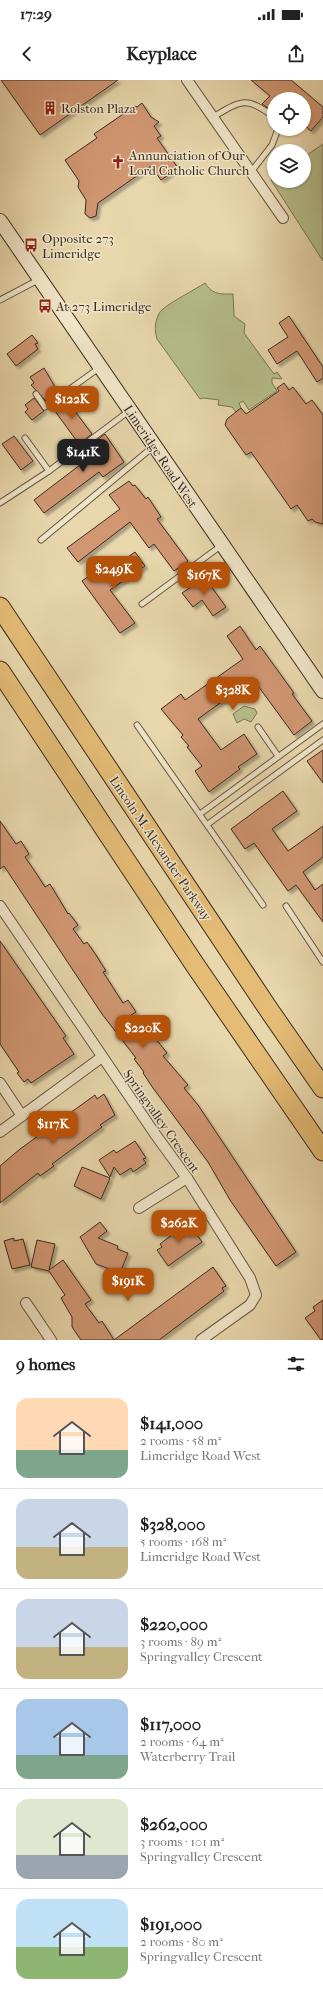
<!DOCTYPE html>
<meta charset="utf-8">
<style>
:root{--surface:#fff;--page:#f2f2f2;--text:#222;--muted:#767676;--line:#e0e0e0;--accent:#b45309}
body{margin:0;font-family:"IM FELL French Canon",serif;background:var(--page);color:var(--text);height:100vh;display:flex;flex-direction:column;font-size:15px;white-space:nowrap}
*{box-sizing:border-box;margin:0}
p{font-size:13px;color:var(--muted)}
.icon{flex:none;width:22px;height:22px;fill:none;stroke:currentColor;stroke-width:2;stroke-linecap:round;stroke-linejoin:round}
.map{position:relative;height:1260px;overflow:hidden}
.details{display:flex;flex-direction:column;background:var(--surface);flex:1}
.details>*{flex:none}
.controls{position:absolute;left:267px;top:12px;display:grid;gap:8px}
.controls a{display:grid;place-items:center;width:44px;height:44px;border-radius:50%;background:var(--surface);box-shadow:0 1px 3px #0004;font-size:20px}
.price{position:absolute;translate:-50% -34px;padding:0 9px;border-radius:8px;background:var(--accent);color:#fff;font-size:13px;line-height:26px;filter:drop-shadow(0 1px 2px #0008)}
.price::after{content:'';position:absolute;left:50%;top:24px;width:12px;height:9px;margin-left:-6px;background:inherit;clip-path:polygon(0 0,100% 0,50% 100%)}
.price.active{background:#222;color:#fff}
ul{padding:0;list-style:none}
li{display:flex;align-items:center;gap:12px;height:100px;padding:0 16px}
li+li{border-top:1px solid var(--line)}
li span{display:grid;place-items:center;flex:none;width:112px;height:80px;border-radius:12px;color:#555}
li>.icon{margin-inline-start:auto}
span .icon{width:48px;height:48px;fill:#fffc;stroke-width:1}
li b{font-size:17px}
h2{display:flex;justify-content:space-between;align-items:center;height:48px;padding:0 16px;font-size:17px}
.status{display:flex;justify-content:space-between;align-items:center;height:28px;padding:0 20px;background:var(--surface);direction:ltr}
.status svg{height:11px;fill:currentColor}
header{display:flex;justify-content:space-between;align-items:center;height:52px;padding:0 16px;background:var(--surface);font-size:18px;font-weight:700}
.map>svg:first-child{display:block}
.green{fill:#b5be8a;stroke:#787556}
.building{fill:#d19773;stroke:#3b2c21;filter:url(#shadow)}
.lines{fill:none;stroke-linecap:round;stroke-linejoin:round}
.lane-casing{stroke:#665744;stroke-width:7}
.street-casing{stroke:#665744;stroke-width:12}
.secondary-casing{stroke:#3b2c21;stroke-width:16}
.highway-casing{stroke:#3b2c21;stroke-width:21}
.lane{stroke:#f0e5c9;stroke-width:5}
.street{stroke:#f0e5c9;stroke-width:10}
.secondary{stroke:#f0e5c9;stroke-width:14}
.highway{stroke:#e4bc76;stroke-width:19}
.labels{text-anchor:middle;stroke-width:3;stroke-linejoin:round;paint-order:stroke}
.poi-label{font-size:13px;fill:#3b2c21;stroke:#f0e5c9;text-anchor:start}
.street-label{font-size:13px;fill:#3b2c21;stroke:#f0e5c9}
</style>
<div class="status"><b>17:29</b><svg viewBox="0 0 49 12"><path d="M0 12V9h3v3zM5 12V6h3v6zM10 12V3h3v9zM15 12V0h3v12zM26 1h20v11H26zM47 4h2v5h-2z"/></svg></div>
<header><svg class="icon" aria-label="back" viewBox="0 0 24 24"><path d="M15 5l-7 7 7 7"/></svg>Keyplace<svg class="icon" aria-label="share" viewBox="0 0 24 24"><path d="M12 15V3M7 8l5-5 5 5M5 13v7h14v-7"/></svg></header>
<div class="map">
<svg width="323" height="1260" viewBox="0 0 323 1260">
<defs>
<filter id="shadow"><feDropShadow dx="3" dy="3" stdDeviation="1" flood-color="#0004"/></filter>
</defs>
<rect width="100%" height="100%" fill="#e8d7ac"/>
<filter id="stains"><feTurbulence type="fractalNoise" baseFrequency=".005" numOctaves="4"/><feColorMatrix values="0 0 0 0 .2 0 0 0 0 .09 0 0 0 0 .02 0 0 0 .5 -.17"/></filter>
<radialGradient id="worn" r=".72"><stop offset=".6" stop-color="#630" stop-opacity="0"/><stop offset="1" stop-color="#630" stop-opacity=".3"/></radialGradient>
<g class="green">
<path d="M323,64V181L271,100L274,97V101H304V77Z"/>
<path d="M205,203C213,215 220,214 233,214L234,236L245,244L244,253L274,294L277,292L282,299L272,298V303L277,311L249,330L243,321L239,323L241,328L236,332L232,327L218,325L219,320L203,318L200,319L157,259C154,250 155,240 160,232C165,225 196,209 205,203Z"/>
<path d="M244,626L255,629L257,633L251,642L244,639L237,643L233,634Z"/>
</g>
<g class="building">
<path d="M1,0H118L40,55Z"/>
<path d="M251,0H291L323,27V37L311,51L304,45V19H274V32L262,24L270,16Z"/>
<path d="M142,23L151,37L159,42L154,46L161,56L157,58L178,88L161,100L151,86L98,123L96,136L90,138L85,134L86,120L78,107L79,101L65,80L97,58L94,54L135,26L137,27Z"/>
<path d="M289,236L323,287V298L317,302L297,271L277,284L268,270L288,257L279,243Z"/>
<path d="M32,255L38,263L35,264L38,269L16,286L7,274Z"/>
<path d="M44,288L58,312L46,321L31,305L34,303L30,297Z"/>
<path d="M284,303L289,310L293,307L306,324L312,320L323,335V444L315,442L312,439L308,441L297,425L291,429L251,372L246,375L225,345L227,339L241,328L246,334L279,311L277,308Z"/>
<path d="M68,317L77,328L74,330L92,354L79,364L52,327Z"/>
<path d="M34,318L44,331L32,340L25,332L28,329L25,325Z"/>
<path d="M105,354L124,382L103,397L99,392L44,433L34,420L89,378L83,370Z"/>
<path d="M14,356L33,381L21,390L2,364Z"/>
<path d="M129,401L133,406L135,405L146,419L148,417L161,437L157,439L188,481L174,491L154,464L149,468L130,442L78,482L67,468L120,429L109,415Z"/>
<path d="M135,472L145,486L110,510L135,543L120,553L82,501L96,491L100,497Z"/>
<path d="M203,495L226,527L213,536L202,520L193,527L182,513L194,505L192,502Z"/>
<path d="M240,546L256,570L260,566L294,613L292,614L312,641L294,655L253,599L198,639L221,670L244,654L257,674L238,687L240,689L209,712L195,691L202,686L187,667L189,666L181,657L183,655L161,629L181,614L185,620L243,579L227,556Z"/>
<path d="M323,670V703L307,681Z"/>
<path d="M283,711L297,731L272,749L288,771L323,746V777L303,792L315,810L323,804V842L296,805L288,811L254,763L245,769L231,749Z"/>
<path d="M0,741L16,764L21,761L29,774L25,777L36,793L45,807L50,804L68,834L69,833L78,845L73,849L84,864L87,862L96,875L106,891L103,892L123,923L128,920L136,932L131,935L144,952L148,949L167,973L163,976L188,1005L184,1008L198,1025L296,1172L276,1186L230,1120L208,1082L153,1008L143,993L144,992L134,979L136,978L102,934L4,786L0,789Z"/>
<path d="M0,861L66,956L63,958L74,974L31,1003L28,999L24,1002L17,993L19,992L0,964Z"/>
<path d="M104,1014L115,1035L100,1045L102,1047L52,1084L54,1086L40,1096L38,1093L0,1123V1086L20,1069L95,1015L97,1019Z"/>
<path d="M135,1061L146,1078L143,1079L146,1083L133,1092L131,1088L120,1095L114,1087L110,1097L99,1080L114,1070L116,1073Z"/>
<path d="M82,1087L110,1098L101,1119L74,1106Z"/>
<path d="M100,1142L107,1151L98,1158L118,1166L117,1169L128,1173L120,1193L96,1184L80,1157Z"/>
<path d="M186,1144L187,1147L190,1145L202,1162L168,1186L157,1170L162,1167L160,1164Z"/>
<path d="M14,1158V1161L23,1159L30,1185L12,1189L4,1161Z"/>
<path d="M37,1160L55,1164L49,1190L63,1180L91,1220L85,1224L99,1243L102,1241L114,1260L213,1187L226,1206L222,1208L224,1211L159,1260H81L72,1247V1237L61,1218L65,1215L49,1191L31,1187Z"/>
<path d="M323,1220V1260H321L305,1238L315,1231L313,1227Z"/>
</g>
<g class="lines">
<g class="lane-casing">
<g id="lane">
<path d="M213,37C242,20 246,16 274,37"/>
<path d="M251,92L272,65L278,49"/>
<path d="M0,220L40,199"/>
<path d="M36,314L45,327L99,288"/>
<path d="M25,358L49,391"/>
<path d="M0,423L49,391L129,331"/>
<path d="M41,460L154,366"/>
<path d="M142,524L222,465"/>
<path d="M137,645L263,825"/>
<path d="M258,647L278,676"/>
<path d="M200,734L323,644"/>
<path d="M208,744L323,660"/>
<path d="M286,826L323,882"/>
</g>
</g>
<g class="street-casing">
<g id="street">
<path d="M187,0L283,138"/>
<path d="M0,826L155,1054L187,1098L250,1198L256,1215L250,1225L201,1260"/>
<path d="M0,1003L22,1036"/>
<path d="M0,1052L102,977"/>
<path d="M139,1128L187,1098"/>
<path d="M26,1223L51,1260"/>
</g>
</g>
<g class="secondary-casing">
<path id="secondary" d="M0,141L323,611"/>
</g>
<g class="highway-casing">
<g id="highway">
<path d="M0,527L269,930L323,1008"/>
<path d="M0,591L195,885L323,1071"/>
</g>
</g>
<use href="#lane" class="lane"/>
<use href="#street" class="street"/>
<use href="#secondary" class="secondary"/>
<use href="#highway" class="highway"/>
</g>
<defs>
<g id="building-bare" transform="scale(1.08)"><path d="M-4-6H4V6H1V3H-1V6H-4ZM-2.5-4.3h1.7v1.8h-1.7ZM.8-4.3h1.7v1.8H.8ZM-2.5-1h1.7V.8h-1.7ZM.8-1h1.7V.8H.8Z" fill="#8f2418" stroke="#f0e5c9" stroke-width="2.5" paint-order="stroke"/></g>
<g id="church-bare" transform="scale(1.08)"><path d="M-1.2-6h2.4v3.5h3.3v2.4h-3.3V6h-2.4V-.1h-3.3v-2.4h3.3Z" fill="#8f2418" stroke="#f0e5c9" stroke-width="2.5" paint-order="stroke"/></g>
<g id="bus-bare" transform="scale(1.08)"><path d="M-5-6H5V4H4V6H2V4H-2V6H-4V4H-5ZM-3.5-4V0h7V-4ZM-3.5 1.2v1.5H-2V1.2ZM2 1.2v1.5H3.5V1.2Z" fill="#8f2418" stroke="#f0e5c9" stroke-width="2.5" paint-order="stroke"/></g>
</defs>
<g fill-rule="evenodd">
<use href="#building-bare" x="50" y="28"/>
<use href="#church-bare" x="118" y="82"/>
<use href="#bus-bare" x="31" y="165"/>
<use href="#bus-bare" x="45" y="226"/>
</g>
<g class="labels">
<g class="poi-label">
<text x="61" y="33">Rolston Plaza</text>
<text x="129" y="80">Annunciation of Our<tspan x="129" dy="15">Lord Catholic Church</tspan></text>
<text x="42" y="163">Opposite 273<tspan x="42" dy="15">Limeridge</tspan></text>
<text x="56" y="231">At 273 Limeridge</text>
</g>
<g class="street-label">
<text transform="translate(161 376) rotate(56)" y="5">Limeridge Road West</text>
<text transform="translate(161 768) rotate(56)" y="5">Lincoln M. Alexander Parkway</text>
<text transform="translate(162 1041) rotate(55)" y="5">Springvalley Crescent</text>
</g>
</g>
<rect width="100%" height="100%" filter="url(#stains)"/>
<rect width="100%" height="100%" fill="url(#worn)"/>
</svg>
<div class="controls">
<a><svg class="icon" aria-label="locate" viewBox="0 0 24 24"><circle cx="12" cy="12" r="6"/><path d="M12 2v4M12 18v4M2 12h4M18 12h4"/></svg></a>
<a><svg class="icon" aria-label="layers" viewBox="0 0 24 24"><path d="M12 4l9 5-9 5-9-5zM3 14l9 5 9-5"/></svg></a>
</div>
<b class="price" style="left:72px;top:340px">$122K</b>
<b class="price active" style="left:83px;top:393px">$141K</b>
<b class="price" style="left:114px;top:510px">$249K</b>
<b class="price" style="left:204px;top:516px">$167K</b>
<b class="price" style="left:233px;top:631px">$328K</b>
<b class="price" style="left:143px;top:969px">$220K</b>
<b class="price" style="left:53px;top:1065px">$117K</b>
<b class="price" style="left:179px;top:1164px">$262K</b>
<b class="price" style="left:128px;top:1222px">$191K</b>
</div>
<section class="details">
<h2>9 homes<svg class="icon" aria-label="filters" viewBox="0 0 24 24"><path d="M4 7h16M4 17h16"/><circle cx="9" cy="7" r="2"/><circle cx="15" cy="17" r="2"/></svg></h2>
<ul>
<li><span style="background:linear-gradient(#ffd9b3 65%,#7fa58c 0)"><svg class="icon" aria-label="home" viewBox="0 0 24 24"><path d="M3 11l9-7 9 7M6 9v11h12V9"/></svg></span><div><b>$141,000</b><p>2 rooms · 58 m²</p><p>Limeridge Road West</p></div></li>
<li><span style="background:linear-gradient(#c9d6e8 60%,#c2b280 0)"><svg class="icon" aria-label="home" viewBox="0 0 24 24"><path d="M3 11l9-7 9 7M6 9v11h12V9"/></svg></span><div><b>$328,000</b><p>5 rooms · 168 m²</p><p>Limeridge Road West</p></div></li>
<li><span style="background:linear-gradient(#c9d6e8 60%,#c2b280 0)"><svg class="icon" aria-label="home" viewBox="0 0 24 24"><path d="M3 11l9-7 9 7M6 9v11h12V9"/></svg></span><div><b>$220,000</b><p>3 rooms · 89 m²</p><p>Springvalley Crescent</p></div></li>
<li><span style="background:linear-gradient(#a9c7e8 70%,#7fa58c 0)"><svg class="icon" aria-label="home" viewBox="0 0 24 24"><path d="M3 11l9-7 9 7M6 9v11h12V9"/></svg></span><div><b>$117,000</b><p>2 rooms · 64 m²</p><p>Waterberry Trail</p></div></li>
<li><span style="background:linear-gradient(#dfe7d0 70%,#9aa5b1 0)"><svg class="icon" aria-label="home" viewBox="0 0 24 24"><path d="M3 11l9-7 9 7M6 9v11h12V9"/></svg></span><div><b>$262,000</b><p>3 rooms · 101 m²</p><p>Springvalley Crescent</p></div></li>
<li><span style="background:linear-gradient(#bfe0f5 60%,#8fb573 0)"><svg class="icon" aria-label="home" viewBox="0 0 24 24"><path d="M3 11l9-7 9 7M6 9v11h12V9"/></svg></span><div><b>$191,000</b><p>2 rooms · 80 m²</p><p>Springvalley Crescent</p></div></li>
</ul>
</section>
